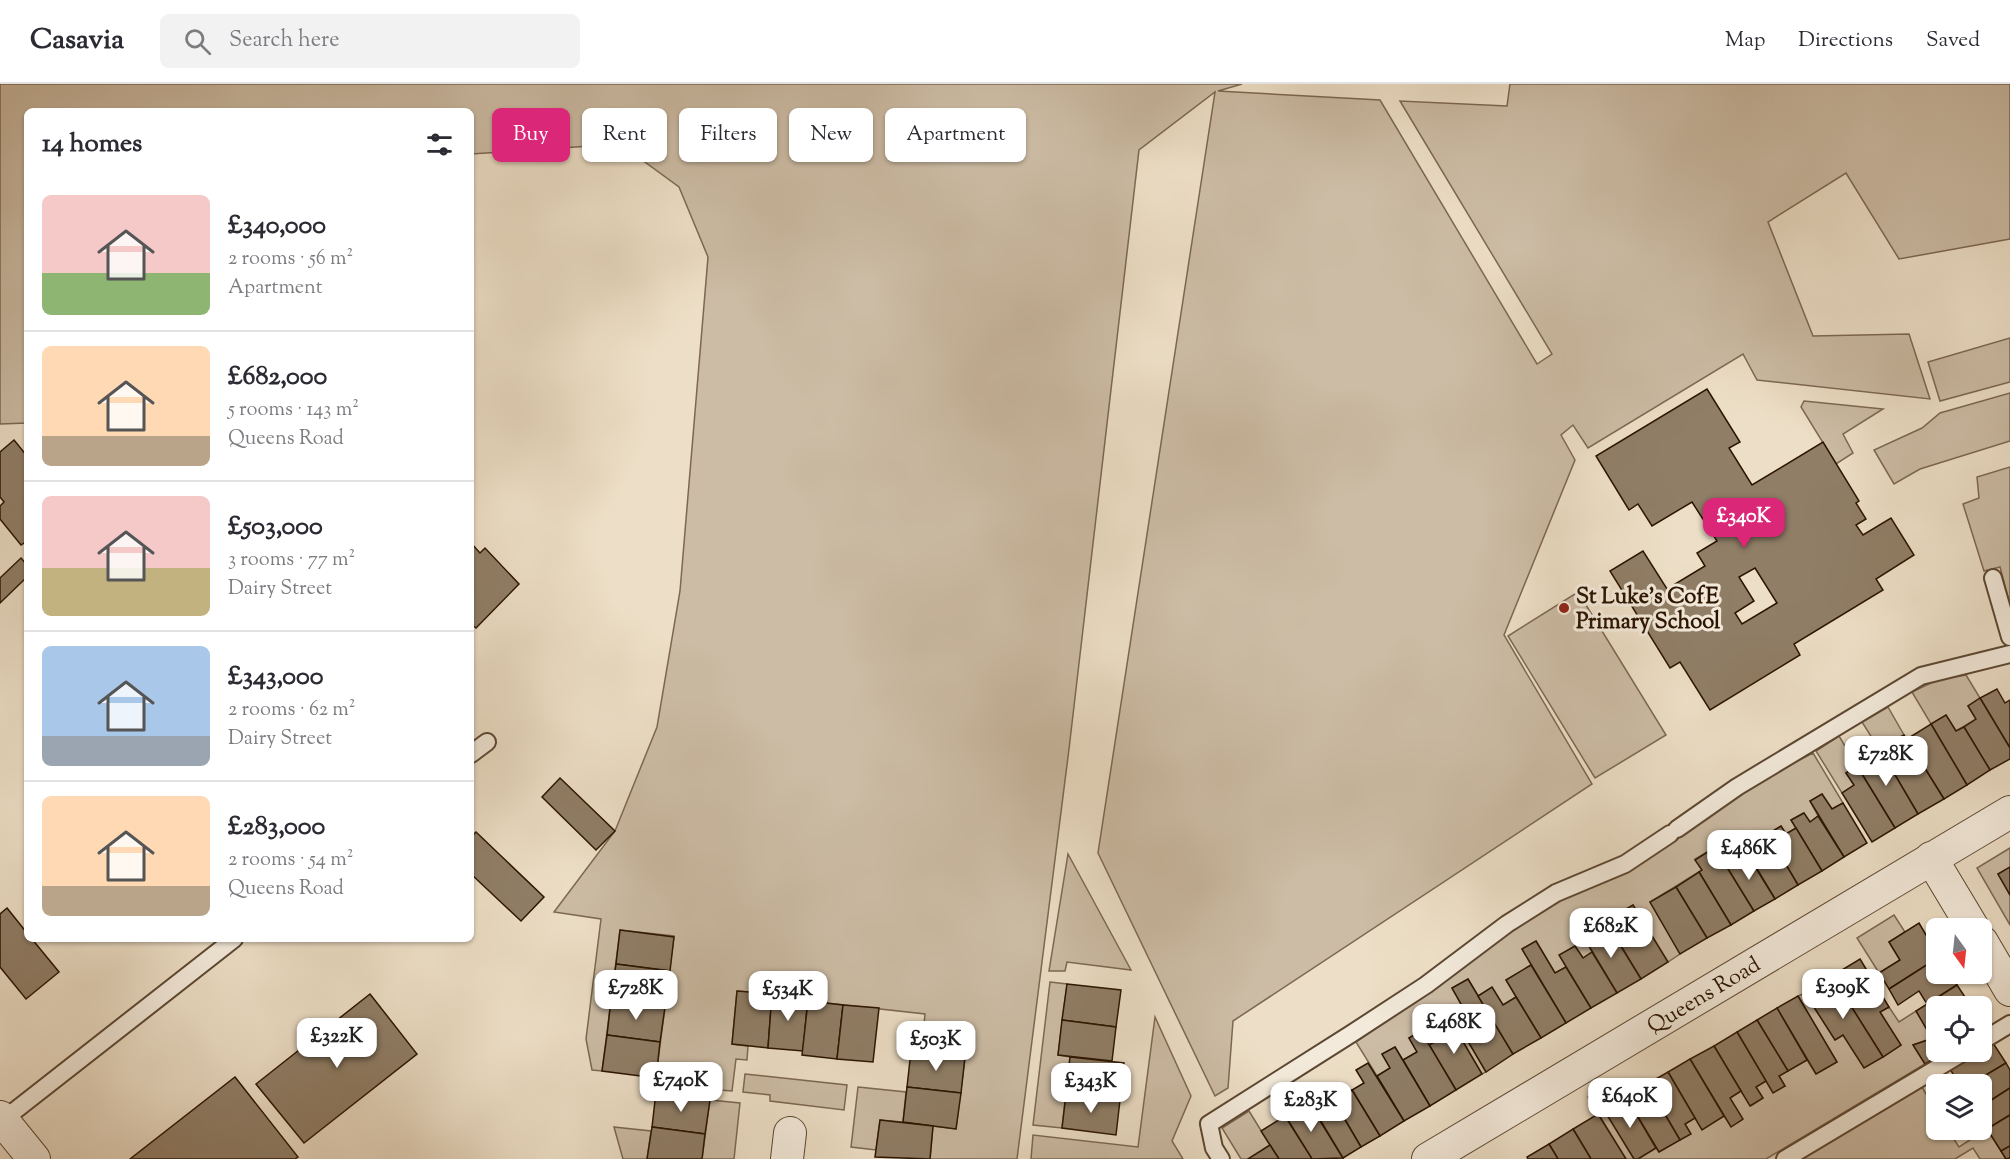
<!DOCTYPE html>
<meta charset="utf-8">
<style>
:root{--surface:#fff;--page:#f2f2f3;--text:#2b2b33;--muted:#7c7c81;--line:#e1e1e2;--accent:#db2777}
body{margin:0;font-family:"Sorts Mill Goudy",serif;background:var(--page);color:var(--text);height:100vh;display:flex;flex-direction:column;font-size:22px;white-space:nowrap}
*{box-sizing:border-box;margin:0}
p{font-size:20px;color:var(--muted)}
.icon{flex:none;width:33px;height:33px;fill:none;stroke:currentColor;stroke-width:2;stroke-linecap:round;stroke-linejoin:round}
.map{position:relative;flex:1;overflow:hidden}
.panel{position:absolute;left:24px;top:24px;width:450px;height:834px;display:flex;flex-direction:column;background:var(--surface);border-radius:9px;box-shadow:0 2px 4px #0004}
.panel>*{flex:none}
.banner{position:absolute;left:492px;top:24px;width:570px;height:54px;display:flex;gap:12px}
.needle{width:39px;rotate:165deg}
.fabs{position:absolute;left:1926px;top:834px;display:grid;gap:12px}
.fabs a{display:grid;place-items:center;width:66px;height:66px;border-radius:9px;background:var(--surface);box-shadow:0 2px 4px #0004;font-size:30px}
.price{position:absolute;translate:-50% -51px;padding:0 14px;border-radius:12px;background:#fff;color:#222;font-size:20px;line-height:39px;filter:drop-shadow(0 2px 3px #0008)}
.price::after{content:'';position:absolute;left:50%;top:36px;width:18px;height:14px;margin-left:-9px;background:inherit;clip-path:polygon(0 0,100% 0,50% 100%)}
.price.current{background:var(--accent);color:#fff}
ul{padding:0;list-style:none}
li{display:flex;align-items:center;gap:18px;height:150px;padding:0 18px}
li+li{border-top:2px solid var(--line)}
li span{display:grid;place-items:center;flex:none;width:168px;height:120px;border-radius:9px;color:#555}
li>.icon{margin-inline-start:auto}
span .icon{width:72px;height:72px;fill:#fffc;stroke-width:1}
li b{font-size:26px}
h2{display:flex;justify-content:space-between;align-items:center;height:72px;padding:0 18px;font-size:26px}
.pill{padding:0 21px;border-radius:9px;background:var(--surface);box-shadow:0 2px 4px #0004;font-size:21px;line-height:54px}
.pill.current{background:var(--accent);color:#fff}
header{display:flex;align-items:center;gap:36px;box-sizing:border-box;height:84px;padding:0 30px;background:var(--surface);border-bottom:2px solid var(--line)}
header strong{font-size:28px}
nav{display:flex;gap:33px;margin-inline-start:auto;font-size:21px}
.search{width:420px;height:54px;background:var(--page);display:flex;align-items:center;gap:15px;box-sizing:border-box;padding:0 21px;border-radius:9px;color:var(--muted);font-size:22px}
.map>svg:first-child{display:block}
.green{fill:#ccbca5;stroke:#7c6852;stroke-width:1.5}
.building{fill:#907e67;stroke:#2b1400;stroke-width:1.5;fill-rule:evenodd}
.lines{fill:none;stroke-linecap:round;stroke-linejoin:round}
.service-casing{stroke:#5c4732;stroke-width:20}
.minor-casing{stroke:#5c4732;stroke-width:34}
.service{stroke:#f3eadb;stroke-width:16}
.minor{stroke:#f3eadb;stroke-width:32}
.poi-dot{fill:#8f2418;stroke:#f3eadb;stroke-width:2}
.labels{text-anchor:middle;stroke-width:6;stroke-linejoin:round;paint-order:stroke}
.poi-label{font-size:22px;font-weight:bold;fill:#2b1400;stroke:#f3eadb;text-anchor:start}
.street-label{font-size:22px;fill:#2b1400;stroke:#f3eadb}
</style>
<header>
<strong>Casavia</strong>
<div class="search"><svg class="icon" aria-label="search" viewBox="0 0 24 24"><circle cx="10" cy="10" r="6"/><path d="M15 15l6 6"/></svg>Search here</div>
<nav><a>Map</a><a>Directions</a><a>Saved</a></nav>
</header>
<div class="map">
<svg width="2010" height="1075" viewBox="0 0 2010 1075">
<rect width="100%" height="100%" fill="#eddfc7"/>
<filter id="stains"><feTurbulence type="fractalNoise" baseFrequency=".00333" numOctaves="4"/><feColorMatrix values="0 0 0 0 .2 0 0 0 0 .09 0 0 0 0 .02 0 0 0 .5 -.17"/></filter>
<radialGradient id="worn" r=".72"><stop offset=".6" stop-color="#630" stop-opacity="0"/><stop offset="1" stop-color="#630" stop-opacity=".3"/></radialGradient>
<g class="green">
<path d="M0,0H1242L1218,7L1380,16L1537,280L1552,270L1400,17L1507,22L1510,0H2010V155L1899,175L1846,89L1768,138L1813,252L1909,250L1930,315L1757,296L1743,270L1588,364L1573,341L1561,351L1575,376L1504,551L1592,700L1233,937L1228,1004L1215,1012L1098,769L1215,8L1139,66L1069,665L1017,1075H930L933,1042L956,1045L966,966L922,961L925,930L808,917V913L737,907L732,960L748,962L747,976L736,975L732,1007L655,1001L674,852L620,846L602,987L592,986L586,955L601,835L554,828L615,747L657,643L680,507L708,173L679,103L642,76L606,61L471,70V27H27V339L0,340Z"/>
<path d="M2010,254V298L1940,317L1928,278Z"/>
<path d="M2010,309V357L1920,385L1894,400L1874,366L1922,344L1940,329Z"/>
<path d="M1804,317L1883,325L1843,350L1853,369L1836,380L1801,323Z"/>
<path d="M2010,383V521L2000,483L1984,487L1963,420L1979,414L1977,393Z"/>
<path d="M1578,508L1666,651L1595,694L1508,552Z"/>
<path d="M1966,591L1980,614L1968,622L1976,635L1956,647L1946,631L1931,640L1912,608L1937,596Z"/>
<path d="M1888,623L1904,651L1891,658L1901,673L1889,681L1862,638Z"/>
<path d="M1839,652L1857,682L1846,689L1854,701L1842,709L1816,667Z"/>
<path d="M1813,669L1843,719L1832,725L1822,710L1810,717L1818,732L1810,738L1803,729L1791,736L1796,744L1786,750L1781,742L1768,750L1773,759L1762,766L1756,756L1744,763L1749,773L1740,779L1733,768L1716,778L1709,767L1695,775L1702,786L1650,818L1680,870L1668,878L1633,821L1606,836L1617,856L1608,862L1594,839L1580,847L1592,868L1583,874L1575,862L1560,871L1566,883L1555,889L1536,857L1522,865L1531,881L1506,896L1516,913L1503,921L1492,904L1478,912L1468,895L1452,904L1470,936L1459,942L1486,988L1482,990L1448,932L1434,941L1442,954L1429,961L1421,947L1409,954L1417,968L1403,976L1395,963L1382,970L1390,984L1377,992L1356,958L1432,906L1510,846L1560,815L1655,768L1765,694Z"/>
<path d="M2010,764V783L1998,790L2010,811V841L1977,784Z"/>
<path d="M1068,770L1131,886L1067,878L1065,887H1049Z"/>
<path d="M1894,831L1905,848L1889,858L1900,876L1879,889L1857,854Z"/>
<path d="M1050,898L1067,900L1058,971L1070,973L1062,1044L1033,1041Z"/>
<path d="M1805,909L1835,956L1843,951L1883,973L1901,961L1880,928L1889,923L1899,938L1916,927L1927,945L1936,940V953L1913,961L1925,980L1766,1075H1638L1656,1064L1659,1068L1690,1050L1685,1040L1695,1034L1702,1045L1724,1032L1731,1042L1742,1036L1730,1014L1741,1007L1751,1022L1763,1014L1756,1003L1766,997L1785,1002L1779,992L1807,976L1816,990L1837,978L1798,912Z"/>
<path d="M1155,933L1191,1012L1172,1057L1183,1075H1031L1033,1051L1138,1063Z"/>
<path d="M745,990L847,1001L844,1026L770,1017V1011L743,1008Z"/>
<path d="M858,1003L906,1008L903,1038L880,1036L876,1066L851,1063Z"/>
<path d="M1922,1003L1936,1027V1046H1948L1959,1063L1987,1045L2006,1075H1980L1973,1064L1955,1075H1802Z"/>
<path d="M1594,1009L1634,1075H1626L1588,1013Z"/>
<path d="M710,1016L740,1019L734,1075H702Z"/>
<path d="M1249,1027L1270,1061L1248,1075H1241L1222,1044Z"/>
<path d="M614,1043L651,1047L647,1075H623Z"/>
</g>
<g class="building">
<path d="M1707,305L1740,358L1729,364L1752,401L1823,358L1859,417L1856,419L1866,435L1856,441L1863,451L1891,434L1914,471L1876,495L1883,506L1794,560L1800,571L1710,626L1680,578L1670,584L1610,487L1643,467L1667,505L1705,482L1697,469L1717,457L1692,418L1652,442L1638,420L1629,426L1596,372ZM1755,484L1777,519L1742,540L1735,529L1754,517L1739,493Z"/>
<path d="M14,356L27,372V457L21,461L0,435V422L4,418L0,413V368Z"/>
<path d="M471,459L480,469L485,464L519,500L476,544L471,540Z"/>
<path d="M21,474L27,481V493L0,519V494Z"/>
<path d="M1997,605L2005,619L2010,616V664L1980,614Z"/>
<path d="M1980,614L2010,664V675L1990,686L1964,643L1976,635L1968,622Z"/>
<path d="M1946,631L1956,647L1964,643L1990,686L1967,701L1931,640Z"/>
<path d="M1931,640L1967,701L1944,715L1907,655Z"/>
<path d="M1904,651L1944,715L1918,730L1889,681L1901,673L1891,658Z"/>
<path d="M1878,662L1918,730L1895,744L1857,682L1860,680L1858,675Z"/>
<path d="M1857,682L1895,744L1872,758L1842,709L1854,701L1846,689Z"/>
<path d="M560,694L615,747L596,766L542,713Z"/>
<path d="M1822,710L1832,725L1843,719L1867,759L1844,773L1810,717Z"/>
<path d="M1804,729L1810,738L1818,732L1844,773L1822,787L1791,736Z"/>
<path d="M1781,742L1786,750L1796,744L1822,787L1798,801L1768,750Z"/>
<path d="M476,748L544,813L521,837L471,790V753Z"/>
<path d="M1756,756L1762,766L1773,759L1798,801L1775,815L1744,763Z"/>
<path d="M1709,767L1716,778L1722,775L1754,827L1731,841L1699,788L1702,786L1695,776Z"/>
<path d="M1733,768L1740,779L1749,773L1775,815L1754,827L1722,775Z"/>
<path d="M2010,783V811L1998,790Z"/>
<path d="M1699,788L1731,841L1707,854L1676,803Z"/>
<path d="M1676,803L1707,854L1680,870L1650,818Z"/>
<path d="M1633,821L1668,878L1641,895L1606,837Z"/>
<path d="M7,824L27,849V855H32L59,888L26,915L0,883V830Z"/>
<path d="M1594,839L1608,862L1617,856L1641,895L1617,909L1580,847Z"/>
<path d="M1919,839L1936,868V875L1889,905L1879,889L1900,876L1889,858Z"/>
<path d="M620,846L674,853L670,887L616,880Z"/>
<path d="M1536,857L1555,889L1566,883L1591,924L1566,939L1522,865Z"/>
<path d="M1575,862L1583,874L1592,868L1617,909L1591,924L1559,871Z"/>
<path d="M1860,875L1889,923L1880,928L1901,961L1883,973L1832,892Z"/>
<path d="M1936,875V890H1950L1957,901L1927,920L1919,907L1898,921L1889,905Z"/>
<path d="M616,880L670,887L665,923L611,916Z"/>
<path d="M1531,881L1566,939L1541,954L1506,896Z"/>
<path d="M1832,892L1883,973L1864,984L1843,951L1835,956L1805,909Z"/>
<path d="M1468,895L1513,970L1486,988L1459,942L1470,936L1452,904Z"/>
<path d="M1067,900L1121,906L1116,943L1062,936Z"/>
<path d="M1957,901L1971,922H1936V940L1927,946L1916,927Z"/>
<path d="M1492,903L1503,921L1516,913L1541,954L1513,970L1478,912Z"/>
<path d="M737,907L772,910L768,964L732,960Z"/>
<path d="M370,910L417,970L304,1059L256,1000Z"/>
<path d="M772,910L808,913L803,967L768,964Z"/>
<path d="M1798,912L1837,978L1816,990L1777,924Z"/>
<path d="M611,916L665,923L660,958L607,951Z"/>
<path d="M808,917L843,921L837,975L802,971Z"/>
<path d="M843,921L879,924L873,978L837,975Z"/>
<path d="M1777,924L1807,976L1788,987L1757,936Z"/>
<path d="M1448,932L1482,990L1456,1006L1429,961L1442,954L1434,941Z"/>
<path d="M1062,936L1116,943L1112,977L1058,971Z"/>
<path d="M1757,936L1788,987L1779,992L1785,1002L1773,1009L1737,948Z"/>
<path d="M1421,947L1456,1006L1430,1022L1403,976L1417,968L1409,954Z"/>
<path d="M1737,948L1766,997L1756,1003L1763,1014L1750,1022L1714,962Z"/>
<path d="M607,951L660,958L656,994L602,987Z"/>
<path d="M1936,953V968H1946L1925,980L1913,961Z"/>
<path d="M1993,959L2006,979L1971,1000H1959L1950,985Z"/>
<path d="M1714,962L1741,1007L1730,1014L1743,1035L1731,1043L1690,975Z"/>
<path d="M1395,963L1430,1022L1404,1037L1377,992L1390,984L1382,970Z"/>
<path d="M911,967L965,973L961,1009L907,1003Z"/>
<path d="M1070,973L1124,979L1120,1016L1066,1010Z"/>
<path d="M1690,975L1724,1032L1702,1046L1668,988Z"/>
<path d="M1368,979L1404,1037L1380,1052L1352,1006L1364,999L1356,986Z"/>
<path d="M2006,979L2010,986V1004L1982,1022V1000H1971Z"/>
<path d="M1668,988L1695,1034L1685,1040L1691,1050L1680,1056L1647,1000Z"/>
<path d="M235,993L298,1073L295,1075H130Z"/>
<path d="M1647,1000L1680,1056L1659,1068L1626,1013Z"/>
<path d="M907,1003L961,1009L956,1045L903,1038Z"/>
<path d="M2010,1004V1031L1987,1045L1982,1036V1022Z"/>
<path d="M1352,1006L1380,1052L1361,1063L1334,1017Z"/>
<path d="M656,1008L710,1016L705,1050L652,1043Z"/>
<path d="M1066,1010L1120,1016L1116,1051L1062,1044Z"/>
<path d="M1626,1013L1656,1064L1638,1075H1634L1604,1026Z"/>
<path d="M1296,1016L1306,1033L1314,1027L1343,1074L1312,1075L1281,1025Z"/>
<path d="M1334,1017L1361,1063L1343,1074L1316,1029Z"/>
<path d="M1598,1030L1626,1075H1591L1573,1045Z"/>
<path d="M2010,1031V1062L2001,1067L1987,1045Z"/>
<path d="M1285,1032L1312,1075H1279L1261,1047Z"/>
<path d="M880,1036L933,1042L930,1075L875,1073Z"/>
<path d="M652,1043L705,1050L702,1075H647Z"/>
<path d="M1573,1045L1591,1075H1558L1549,1060Z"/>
<path d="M1549,1060L1558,1075H1528L1527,1073Z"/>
<path d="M1270,1061L1279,1075H1248Z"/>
<path d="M2010,1062V1074L2006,1075L2001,1067Z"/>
</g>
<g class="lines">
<g class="service-casing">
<g id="service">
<path d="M1993,494L2010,553"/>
<path d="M471,670L487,658"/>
<path d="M1677,745L1737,703L1921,592L2010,570"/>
<path d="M1982,957L2010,940"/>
<path d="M3,1036L234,855"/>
<path d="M1221,1075L1214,1064L1209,1040L1351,950L1426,901L1507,840L1556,809L1625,780L1670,750"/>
<path d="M1785,1075L1964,968"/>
</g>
</g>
<g class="minor-casing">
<g id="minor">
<path d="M1931,774L1973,844"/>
<path d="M1982,858L2010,906"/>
<path d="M0,1033L34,1075"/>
<path d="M787,1075L790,1049"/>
<path d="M1428,1075L2010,728"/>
</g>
</g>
<use href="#service" class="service"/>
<use href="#minor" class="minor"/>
</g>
<circle class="poi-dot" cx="1564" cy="524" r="6"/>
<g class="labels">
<g class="poi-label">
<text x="1576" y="519">St Luke's CofE<tspan x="1576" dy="25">Primary School</tspan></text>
</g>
<g class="street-label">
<text transform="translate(1703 910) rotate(-31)" y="8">Queens Road</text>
</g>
</g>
<rect width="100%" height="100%" filter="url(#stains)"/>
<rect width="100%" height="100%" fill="url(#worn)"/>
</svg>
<div class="fabs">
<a><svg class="needle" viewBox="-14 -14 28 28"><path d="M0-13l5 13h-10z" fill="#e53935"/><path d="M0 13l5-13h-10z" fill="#7c7c81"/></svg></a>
<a><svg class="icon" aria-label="locate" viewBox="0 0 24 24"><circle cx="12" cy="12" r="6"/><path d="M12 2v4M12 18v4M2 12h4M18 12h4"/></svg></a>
<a><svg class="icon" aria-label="layers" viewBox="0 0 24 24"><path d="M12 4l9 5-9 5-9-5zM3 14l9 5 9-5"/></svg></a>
</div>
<b class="price current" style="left:1744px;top:465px">£340K</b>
<b class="price" style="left:1886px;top:703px">£728K</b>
<b class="price" style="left:1749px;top:797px">£486K</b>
<b class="price" style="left:1611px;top:875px">£682K</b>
<b class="price" style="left:1843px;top:936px">£309K</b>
<b class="price" style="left:636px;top:937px">£728K</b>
<b class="price" style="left:788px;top:938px">£534K</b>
<b class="price" style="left:1454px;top:971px">£468K</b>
<b class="price" style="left:337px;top:985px">£322K</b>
<b class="price" style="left:936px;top:988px">£503K</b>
<b class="price" style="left:681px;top:1029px">£740K</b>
<b class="price" style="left:1091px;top:1030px">£343K</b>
<b class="price" style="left:1630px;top:1045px">£640K</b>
<b class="price" style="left:1311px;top:1049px">£283K</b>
<div class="banner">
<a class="pill current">Buy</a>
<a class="pill">Rent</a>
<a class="pill">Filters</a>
<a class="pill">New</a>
<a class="pill">Apartment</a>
</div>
<section class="panel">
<h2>14 homes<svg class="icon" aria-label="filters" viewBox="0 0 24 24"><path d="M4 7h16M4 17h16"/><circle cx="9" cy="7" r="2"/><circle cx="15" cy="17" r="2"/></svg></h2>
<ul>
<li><span style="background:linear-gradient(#f6c9c9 65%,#8fb573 0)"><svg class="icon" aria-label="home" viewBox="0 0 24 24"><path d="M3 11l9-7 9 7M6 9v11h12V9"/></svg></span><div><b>£340,000</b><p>2 rooms · 56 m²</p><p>Apartment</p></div></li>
<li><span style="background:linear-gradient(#ffd9b3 75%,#b9a48a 0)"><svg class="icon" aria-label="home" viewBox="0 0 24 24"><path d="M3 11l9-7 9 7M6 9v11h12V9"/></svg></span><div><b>£682,000</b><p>5 rooms · 143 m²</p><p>Queens Road</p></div></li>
<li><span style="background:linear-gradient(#f6c9c9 60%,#c2b280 0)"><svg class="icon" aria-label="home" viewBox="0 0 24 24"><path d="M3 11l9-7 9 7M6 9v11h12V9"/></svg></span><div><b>£503,000</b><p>3 rooms · 77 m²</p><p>Dairy Street</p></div></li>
<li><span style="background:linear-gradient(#a9c7e8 75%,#9aa5b1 0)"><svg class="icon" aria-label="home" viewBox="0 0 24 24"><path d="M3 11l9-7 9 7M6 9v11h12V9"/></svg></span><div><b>£343,000</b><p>2 rooms · 62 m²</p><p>Dairy Street</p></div></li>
<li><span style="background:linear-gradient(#ffd9b3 75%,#b9a48a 0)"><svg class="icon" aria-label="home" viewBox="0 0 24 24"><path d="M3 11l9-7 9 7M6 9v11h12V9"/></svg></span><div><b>£283,000</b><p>2 rooms · 54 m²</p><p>Queens Road</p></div></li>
</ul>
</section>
</div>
